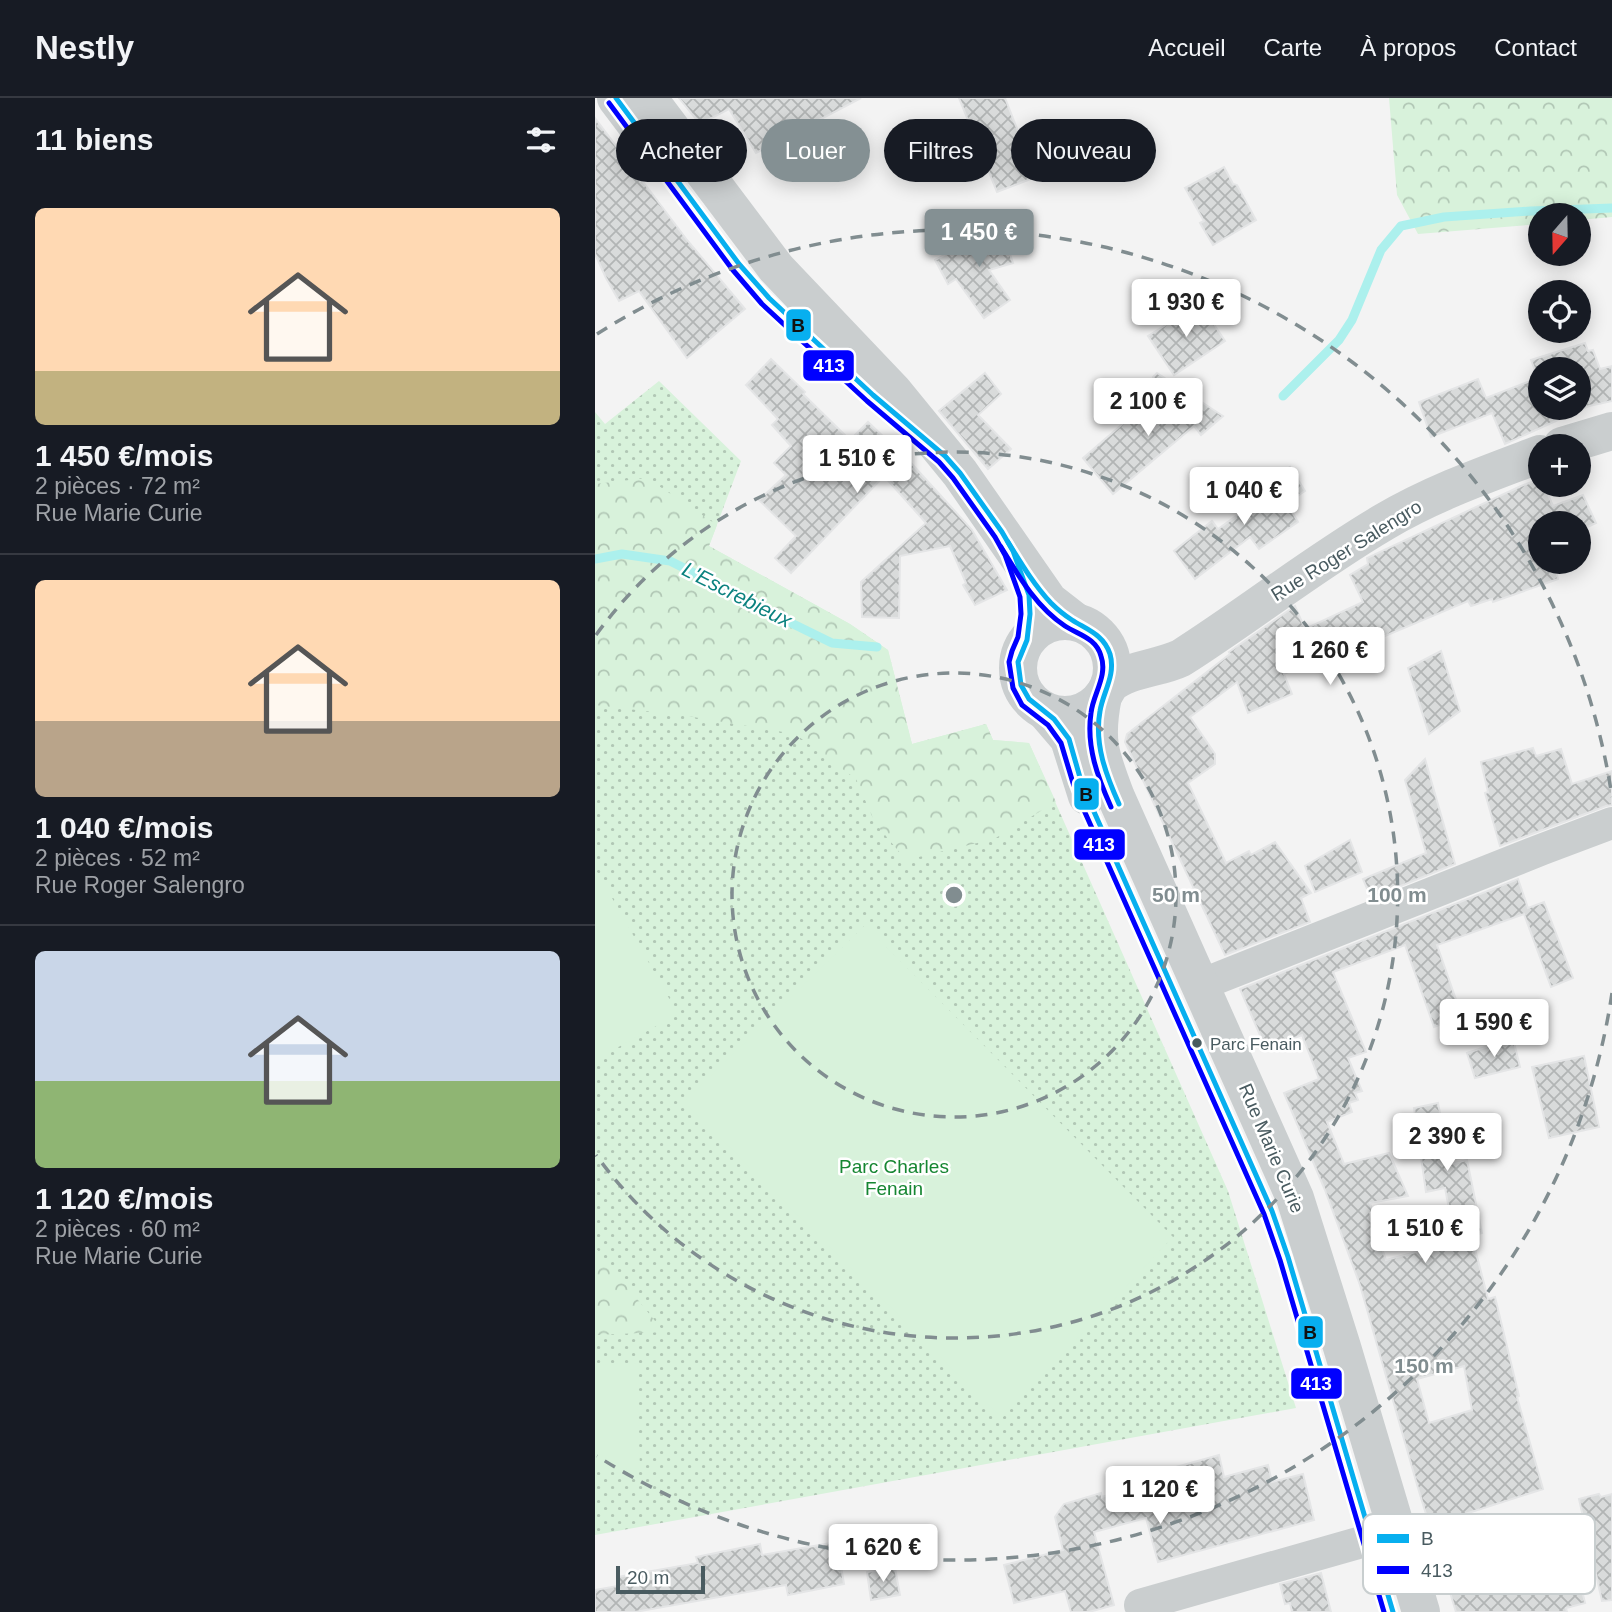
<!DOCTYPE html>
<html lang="fr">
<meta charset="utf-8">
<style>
:root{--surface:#171b24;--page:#20242c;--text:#f1f3f6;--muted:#9ea1a6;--line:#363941;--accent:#849093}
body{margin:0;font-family:Arial,sans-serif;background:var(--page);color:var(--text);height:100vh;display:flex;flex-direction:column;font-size:26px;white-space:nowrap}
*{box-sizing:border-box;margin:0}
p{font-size:23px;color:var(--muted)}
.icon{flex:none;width:38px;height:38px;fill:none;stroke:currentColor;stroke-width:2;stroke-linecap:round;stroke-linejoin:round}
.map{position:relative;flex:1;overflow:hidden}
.panel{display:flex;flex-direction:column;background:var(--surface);width:595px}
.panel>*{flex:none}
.banner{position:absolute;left:21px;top:21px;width:665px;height:63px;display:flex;gap:14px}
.needle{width:46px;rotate:200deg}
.buttons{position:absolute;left:933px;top:105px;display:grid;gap:14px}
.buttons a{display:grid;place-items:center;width:63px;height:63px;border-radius:50%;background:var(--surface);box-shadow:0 4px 18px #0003;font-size:35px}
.scale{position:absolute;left:21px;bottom:18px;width:89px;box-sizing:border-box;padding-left:7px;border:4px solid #495b60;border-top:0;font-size:19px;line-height:24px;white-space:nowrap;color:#495b60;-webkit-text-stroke:5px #fff;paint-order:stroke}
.price{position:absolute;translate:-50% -60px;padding:0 16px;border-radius:7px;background:#fff;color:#222;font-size:23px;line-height:46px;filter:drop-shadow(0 2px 4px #0008)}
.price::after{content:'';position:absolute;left:50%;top:42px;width:21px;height:16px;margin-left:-10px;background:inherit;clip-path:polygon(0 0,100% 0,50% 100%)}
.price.active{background:var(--accent);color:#fff}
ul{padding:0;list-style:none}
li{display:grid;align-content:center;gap:14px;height:371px;padding:0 35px}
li+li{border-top:2px solid var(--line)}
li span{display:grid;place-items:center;height:217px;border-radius:10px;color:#555}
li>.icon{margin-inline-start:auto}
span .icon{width:126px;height:126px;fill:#fffc;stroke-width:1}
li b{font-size:30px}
h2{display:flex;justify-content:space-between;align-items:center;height:84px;padding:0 35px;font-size:30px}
.tag{padding:0 24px;border-radius:32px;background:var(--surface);box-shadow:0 4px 18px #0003;font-size:24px;line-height:63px}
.tag.active{background:var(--accent);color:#fff}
header{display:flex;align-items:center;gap:42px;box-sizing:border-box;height:98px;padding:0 35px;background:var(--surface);border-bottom:2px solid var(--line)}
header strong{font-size:33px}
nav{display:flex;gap:38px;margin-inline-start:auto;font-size:24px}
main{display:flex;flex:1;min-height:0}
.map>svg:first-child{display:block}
.grass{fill:url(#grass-dots)}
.forest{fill:url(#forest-crowns)}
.pitch{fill:#d8f2db}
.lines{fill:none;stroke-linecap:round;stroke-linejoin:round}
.stream{stroke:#acf0ed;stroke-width:9}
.building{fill:url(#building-cross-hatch);stroke:#e4e5e6;stroke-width:2;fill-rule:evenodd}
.minor{stroke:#cacecf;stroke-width:32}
.tertiary{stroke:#cacecf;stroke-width:38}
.bus-1-casing{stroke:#fff;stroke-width:10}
.bus-2-casing{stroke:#fff;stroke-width:10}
.bus-1{stroke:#07afef;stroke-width:5}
.bus-2{stroke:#00f;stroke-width:5}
.ring{fill:none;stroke:#818d90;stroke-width:3.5;stroke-dasharray:12 9}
.bus-dot{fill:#495b60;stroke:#fff;stroke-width:2.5}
.labels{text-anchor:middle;stroke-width:5;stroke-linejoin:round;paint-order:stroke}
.bus-label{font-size:17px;fill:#495b60;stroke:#fff;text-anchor:start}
.street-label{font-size:19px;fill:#495b60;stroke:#fff}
.park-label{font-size:19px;fill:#168632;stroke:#fff}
.water-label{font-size:21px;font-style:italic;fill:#0b827f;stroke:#fff}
.key{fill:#fff;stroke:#c8cecf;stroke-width:2}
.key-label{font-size:19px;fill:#495b60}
.centre{fill:#818d90;stroke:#fff;stroke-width:3.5}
.ring-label{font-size:21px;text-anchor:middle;font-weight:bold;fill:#818d90;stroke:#fff;stroke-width:5;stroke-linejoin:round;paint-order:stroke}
.line-badge{stroke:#fff;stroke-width:2.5}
.badge-label{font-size:19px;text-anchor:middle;font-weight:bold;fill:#fff}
.pale-badge-label{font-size:19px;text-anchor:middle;font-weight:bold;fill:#111}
</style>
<header>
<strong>Nestly</strong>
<nav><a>Accueil</a><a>Carte</a><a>À propos</a><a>Contact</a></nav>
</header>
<main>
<section class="panel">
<h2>11 biens<svg class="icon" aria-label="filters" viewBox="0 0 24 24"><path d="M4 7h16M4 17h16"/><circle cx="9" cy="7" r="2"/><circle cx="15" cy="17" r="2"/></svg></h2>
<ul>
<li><span style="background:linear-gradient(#ffd9b3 75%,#c2b280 0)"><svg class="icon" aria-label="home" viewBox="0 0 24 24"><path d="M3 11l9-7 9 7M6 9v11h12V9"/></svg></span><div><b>1 450 €/mois</b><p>2 pièces · 72 m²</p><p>Rue Marie Curie</p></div></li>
<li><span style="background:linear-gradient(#ffd9b3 65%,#b9a48a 0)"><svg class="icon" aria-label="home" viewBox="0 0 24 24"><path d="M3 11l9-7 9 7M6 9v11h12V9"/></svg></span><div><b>1 040 €/mois</b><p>2 pièces · 52 m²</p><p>Rue Roger Salengro</p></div></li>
<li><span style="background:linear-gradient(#c9d6e8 60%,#8fb573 0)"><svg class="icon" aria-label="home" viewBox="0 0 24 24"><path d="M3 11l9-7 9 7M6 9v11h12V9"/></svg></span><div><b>1 120 €/mois</b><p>2 pièces · 60 m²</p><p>Rue Marie Curie</p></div></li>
</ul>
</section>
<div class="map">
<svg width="1017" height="1514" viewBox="0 0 1017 1514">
<defs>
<pattern id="grass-dots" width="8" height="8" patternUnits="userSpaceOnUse" patternTransform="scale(1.75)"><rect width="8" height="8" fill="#d8f2db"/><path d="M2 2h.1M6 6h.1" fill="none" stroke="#b1c7b5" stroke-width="1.8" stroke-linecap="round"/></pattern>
<pattern id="forest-crowns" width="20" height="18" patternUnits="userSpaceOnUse" patternTransform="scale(1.75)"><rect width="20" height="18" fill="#d8f2db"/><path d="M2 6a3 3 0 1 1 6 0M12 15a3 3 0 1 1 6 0" fill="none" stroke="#b1c7b5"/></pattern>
<pattern id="building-cross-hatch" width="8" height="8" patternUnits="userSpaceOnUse" patternTransform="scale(1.75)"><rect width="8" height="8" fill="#d9dbdb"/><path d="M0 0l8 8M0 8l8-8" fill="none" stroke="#b2b5b5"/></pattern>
</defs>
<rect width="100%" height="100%" fill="#f3f3f3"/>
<path class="grass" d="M64,283L146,363L114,448L255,526L293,552L317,646L391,626L398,642L434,645L633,1093L701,1310L0,1437V314L10,326Z"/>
<g class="forest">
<path d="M794,0H1017V119L984,122V117H945V126L823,136L802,97Z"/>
<path d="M52,380L122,427L114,448L255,526L293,552L317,646L391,626L398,642L434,645L461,704L399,741L311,762L280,725L261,681L200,636L92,618L0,607V386Z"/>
<path d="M0,1149L69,1234L0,1237Z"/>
</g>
<g class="pitch">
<path d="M0,770L83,916L0,962Z"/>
<path d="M270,827L578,1139L407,1320L89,1004Z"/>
<path d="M41,1265L45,1370L0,1371V1267Z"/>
</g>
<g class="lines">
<g class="stream">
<path d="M688,298L744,242L757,222L786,152L806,128L849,119L936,113L1017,110"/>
<path d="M0,461L27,456L75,463L113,482L151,503L237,545L282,549"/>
</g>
</g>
<g class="building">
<path d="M84,0H266L161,55L134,11L105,26Z"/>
<path d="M364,0H410L441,79L402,94Z"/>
<path d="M0,20L92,142L150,211L92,260L44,193L24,203L11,180L0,156Z"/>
<path d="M629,69L638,86L642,87L661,122L618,147L605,125L609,123L590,90Z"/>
<path d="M405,127L418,165L394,172L415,202L389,220L361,181L353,186L340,162Z"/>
<path d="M603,207L614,223L616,222L630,243L579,277L553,238Z"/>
<path d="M990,245L993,253L998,252L1005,271L1017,268V303L994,308L910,346L897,315L836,339L824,304L883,281L891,300L943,280L936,262ZM945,271H984V310H945Z"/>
<path d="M176,261L210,294L208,296L255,342L273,324L317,366L377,432L412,492L380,507L368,487L371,485L355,448L305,458L304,520L267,519L266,484L331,425L289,378L196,475L180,460L201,438L164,402L191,377L179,365L196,348L177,327L183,321L151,287Z"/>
<path d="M390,275L406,296L383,317L416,351L393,371L344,313Z"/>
<path d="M562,275L628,318L606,337L599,328L518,396L488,360L538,317L553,335L583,310L558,279Z"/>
<path d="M695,369L710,393L692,405L703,424L664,451L655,439L600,481L579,453L617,423L623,431L680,390L676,382Z"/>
<path d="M945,381V387H949L958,408L988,397L1001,425L984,433V425H945V464H959L963,481L898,504L897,501L876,508L873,503L745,557L743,552L689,576L697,596L653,615L642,584L595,619L620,656V666L593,685L631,765L654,753L656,757L680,744L716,795L706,800L715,824L630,857L530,644L532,636L635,556L634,554L700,508L710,531L768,504L755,477L773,466L772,460L926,388Z"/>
<path d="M846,553L865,613L834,636L813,570Z"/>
<path d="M938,650L941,658L966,651L977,686L1017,673V707L1011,708L905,748L890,695L893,694L886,664Z"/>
<path d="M830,661L860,766L776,800L768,781L831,755L810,682Z"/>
<path d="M755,742L767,774L720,794L710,768Z"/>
<path d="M923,781L933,810L949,804L978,880L956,889L929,816L842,847L867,919L839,929L810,847L738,874L771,954L753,960L767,993L760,995L763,1002L754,1005L757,1014L732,1024L749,1066L794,1055L813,1098L775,1105L778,1114L775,1115L791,1162L836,1150L837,1153L839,1152L838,1149L877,1139L893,1201L900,1199L924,1298L922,1299L948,1391L867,1417L880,1465L923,1452L924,1456L930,1454L932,1460L938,1458L942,1472L980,1462L990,1505L971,1510L972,1514H861L823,1390L765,1187L730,1092L689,995L724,981L707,937L671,951L645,891ZM869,1268L877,1312L834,1325L822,1281Z"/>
<path d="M918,940L925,969L880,980L872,955Z"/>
<path d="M989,958L1004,1029L954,1040L937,969Z"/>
<path d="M843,1005L855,1066L872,1062L887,1135L860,1142L850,1090L831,1094L819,1010Z"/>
<path d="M624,1357L629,1379L673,1367L677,1384L708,1376L719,1422L563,1464L551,1420L499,1434L519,1507L494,1514H476L470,1493L419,1505L409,1467L468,1452L460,1419L469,1406L506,1395L507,1399L558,1382L556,1376Z"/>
<path d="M1004,1396L1006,1399L1017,1396V1502L1007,1503L984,1401Z"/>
<path d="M242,1444L249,1486L193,1497L191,1487L40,1514H0V1492L23,1488L22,1479L103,1465L101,1459L165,1446L167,1457Z"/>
<path d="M300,1470L305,1497L276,1502L272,1474Z"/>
<path d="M726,1475L736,1514H697L695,1505L690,1506L685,1486Z"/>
</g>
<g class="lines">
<g class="minor">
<path d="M605,887L948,751L1017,725"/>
<path d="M545,1507L777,1441"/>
</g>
<g class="tertiary">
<path d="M21,0L58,49"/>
<path d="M53,0L181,170L298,293L365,375L454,503L481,524"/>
<path d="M967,348L1017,333"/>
<circle cx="470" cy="570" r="47"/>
<path d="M514,587C535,570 563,571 586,560C655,516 719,465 789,424C838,395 892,376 945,356"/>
<path d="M508,598C499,643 505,657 521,699L700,1100L747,1249L826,1514"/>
<path d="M450,613L474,641L492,698"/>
</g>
<g class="bus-1-casing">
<g id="bus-1">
<path d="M21,0L144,166L174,200L278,297L350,358L365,375L407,434L418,453L434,497L435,516L432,542L423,564L426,587L434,601L459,621L474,641L486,683L496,707L677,1113L693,1159L798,1514"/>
<path d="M413,444C426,465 439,487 456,505C462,511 469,517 477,522C493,532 509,537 515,556C521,577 508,594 505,613C499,646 511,677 524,706"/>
</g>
</g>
<g class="bus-2-casing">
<g id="bus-2">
<path d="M14,5L137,171L167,206L272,303L344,364L358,380L400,439L410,457L425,499L426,516L423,539L417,553L414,564L418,590L427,607L453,627L466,645L478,685L488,710L669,1116L685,1162L789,1514"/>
<path d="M406,449C423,477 441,509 470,528C484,537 501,540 506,558C513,578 498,596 496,615C491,649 503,680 516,709"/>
</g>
</g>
<use href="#bus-1" class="bus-1"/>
<use href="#bus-2" class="bus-2"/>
</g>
<g class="ring">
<circle cx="359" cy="797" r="222"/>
<path d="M1 537A443 443 0 1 1 1 1057"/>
<path d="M1017 895A665 665 0 0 1 2 1358M2 236A665 665 0 0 1 1017 699"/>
</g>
<circle class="bus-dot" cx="602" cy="945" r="6"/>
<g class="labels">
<g class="bus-label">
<text x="615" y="952">Parc Fenain</text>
</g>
<g class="street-label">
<text transform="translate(751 452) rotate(-32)" y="7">Rue Roger Salengro</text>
<text transform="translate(677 1050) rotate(67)" y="7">Rue Marie Curie</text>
</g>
<g class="park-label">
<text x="299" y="1075">Parc Charles<tspan x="299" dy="22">Fenain</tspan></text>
</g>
<g class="water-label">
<text transform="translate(142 497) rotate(27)" y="7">L'Escrebieux</text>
</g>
</g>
<rect x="768" y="1416" width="232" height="80" rx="10" class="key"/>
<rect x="782" y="1436" width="32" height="9" fill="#07afef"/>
<rect x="782" y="1468" width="32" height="8" fill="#00f"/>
<g class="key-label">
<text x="826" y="1447">B</text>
<text x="826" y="1479">413</text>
</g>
<circle cx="359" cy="797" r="10" class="centre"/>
<g class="ring-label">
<text x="581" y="804">50 m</text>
<text x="802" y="804">100 m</text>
<text x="829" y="1275">150 m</text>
</g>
<g class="line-badge">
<rect x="190" y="210" width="27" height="34" rx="7" fill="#07afef"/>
<rect x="207" y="251" width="53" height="33" rx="7" fill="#00f"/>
<rect x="478" y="679" width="27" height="34" rx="7" fill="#07afef"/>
<rect x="478" y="730" width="53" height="33" rx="7" fill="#00f"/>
<rect x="702" y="1217" width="27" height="34" rx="7" fill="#07afef"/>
<rect x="695" y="1269" width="53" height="33" rx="7" fill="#00f"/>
</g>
<g class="badge-label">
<text x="234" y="274">413</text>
<text x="504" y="753">413</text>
<text x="721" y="1292">413</text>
</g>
<g class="pale-badge-label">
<text x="203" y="234">B</text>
<text x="491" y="703">B</text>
<text x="715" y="1241">B</text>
</g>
</svg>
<div class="buttons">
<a><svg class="needle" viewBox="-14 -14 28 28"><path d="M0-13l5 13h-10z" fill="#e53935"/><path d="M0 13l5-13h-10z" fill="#9ea1a6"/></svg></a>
<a><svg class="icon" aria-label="locate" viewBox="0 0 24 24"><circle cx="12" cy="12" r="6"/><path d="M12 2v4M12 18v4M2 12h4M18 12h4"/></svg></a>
<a><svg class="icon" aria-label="layers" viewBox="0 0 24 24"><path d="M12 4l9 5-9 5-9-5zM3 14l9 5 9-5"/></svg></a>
<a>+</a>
<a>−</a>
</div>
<div class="scale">20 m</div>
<b class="price active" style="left:384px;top:171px">1 450 €</b>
<b class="price" style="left:591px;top:241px">1 930 €</b>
<b class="price" style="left:553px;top:340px">2 100 €</b>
<b class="price" style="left:262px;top:397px">1 510 €</b>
<b class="price" style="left:649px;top:429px">1 040 €</b>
<b class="price" style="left:735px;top:589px">1 260 €</b>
<b class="price" style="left:899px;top:961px">1 590 €</b>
<b class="price" style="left:852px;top:1075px">2 390 €</b>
<b class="price" style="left:830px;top:1167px">1 510 €</b>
<b class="price" style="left:565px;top:1428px">1 120 €</b>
<b class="price" style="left:288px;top:1486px">1 620 €</b>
<div class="banner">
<a class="tag">Acheter</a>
<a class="tag active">Louer</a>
<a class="tag">Filtres</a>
<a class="tag">Nouveau</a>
</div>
</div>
</main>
